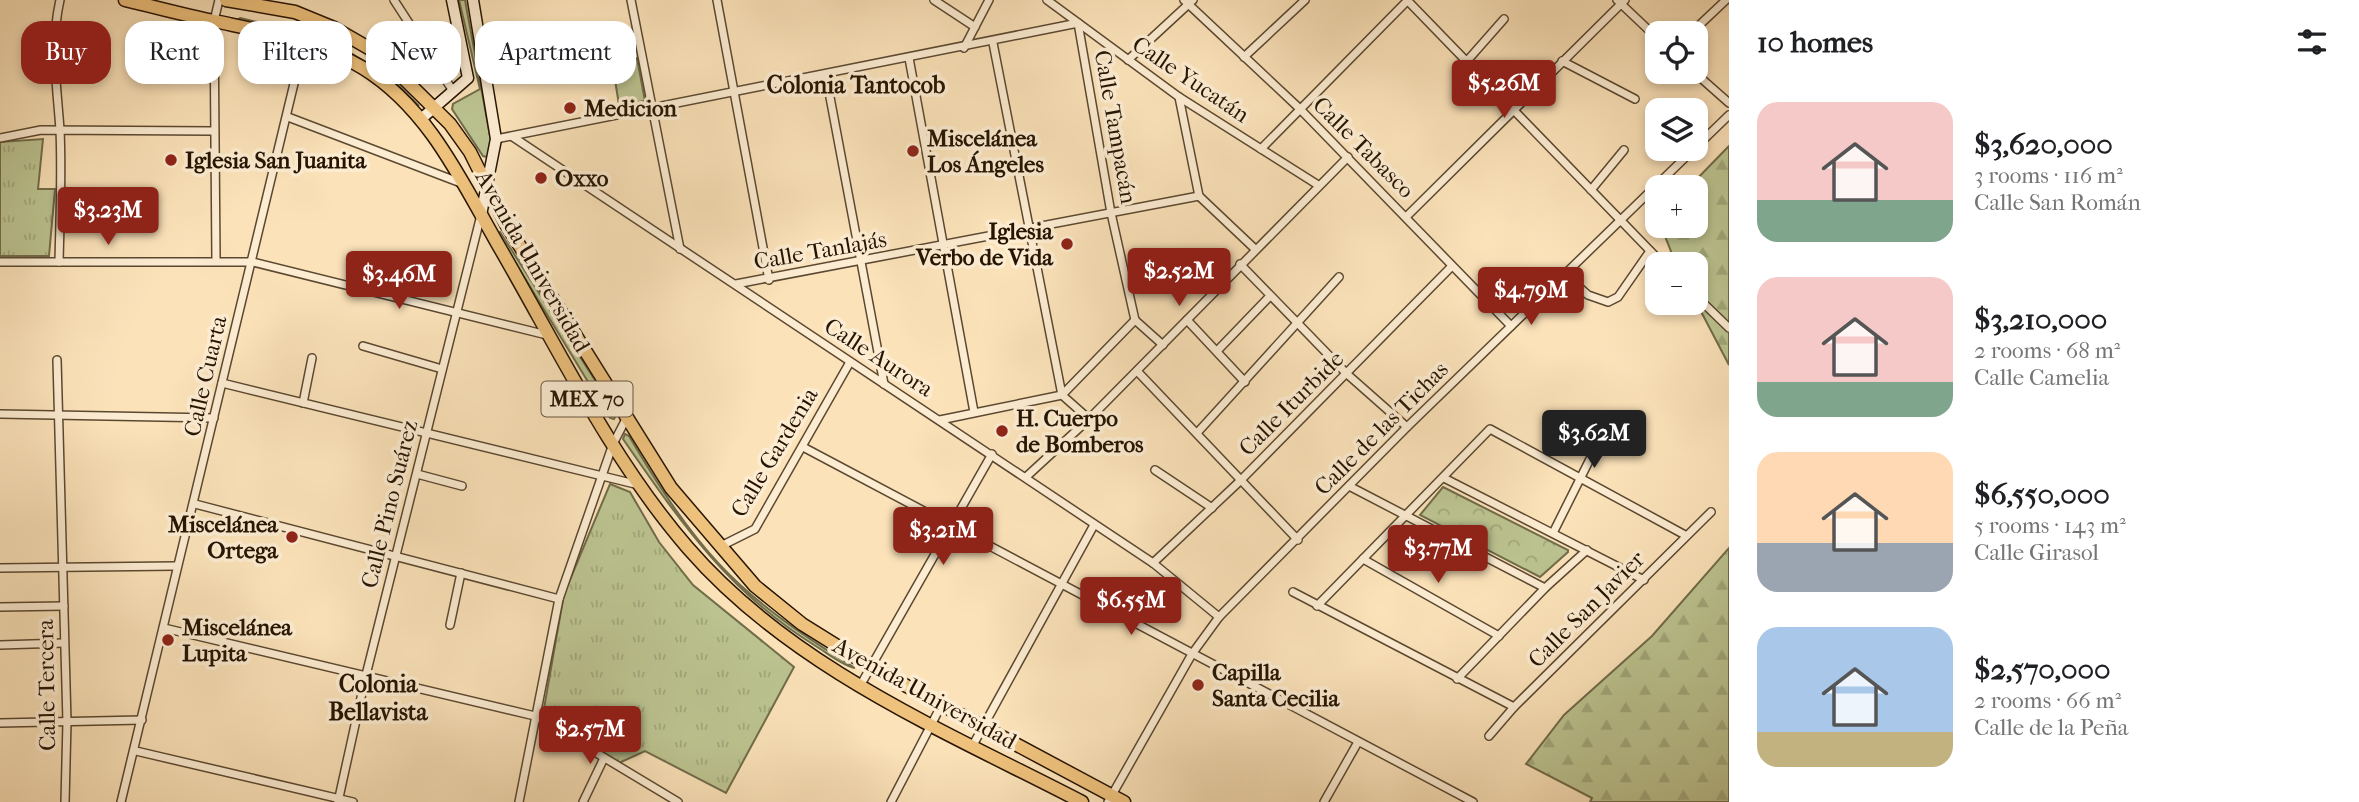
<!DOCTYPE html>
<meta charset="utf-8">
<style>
:root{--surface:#fff;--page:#f2f2f2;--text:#202124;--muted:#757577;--accent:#8f2418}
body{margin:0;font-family:"IM FELL French Canon",serif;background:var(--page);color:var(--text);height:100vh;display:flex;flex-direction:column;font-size:26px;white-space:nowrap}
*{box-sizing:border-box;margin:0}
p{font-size:23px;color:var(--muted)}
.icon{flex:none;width:38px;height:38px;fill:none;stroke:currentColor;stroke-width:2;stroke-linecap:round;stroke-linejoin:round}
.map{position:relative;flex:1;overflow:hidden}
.drawer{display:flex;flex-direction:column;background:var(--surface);width:630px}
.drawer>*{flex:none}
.hud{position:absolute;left:21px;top:21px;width:665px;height:63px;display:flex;gap:14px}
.tools{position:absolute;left:1645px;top:21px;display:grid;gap:14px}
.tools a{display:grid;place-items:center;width:63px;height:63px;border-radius:14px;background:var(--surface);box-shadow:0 4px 10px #0003;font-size:35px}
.price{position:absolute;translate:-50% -60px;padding:0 16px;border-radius:7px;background:var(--accent);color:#fff;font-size:23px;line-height:46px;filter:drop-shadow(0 2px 4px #0008)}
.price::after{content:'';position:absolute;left:50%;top:42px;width:21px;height:16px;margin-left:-10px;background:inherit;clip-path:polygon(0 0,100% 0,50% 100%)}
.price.current{background:#222;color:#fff}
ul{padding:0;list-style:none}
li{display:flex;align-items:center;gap:21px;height:175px;padding:0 28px}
li span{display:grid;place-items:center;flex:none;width:196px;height:140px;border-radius:21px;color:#555}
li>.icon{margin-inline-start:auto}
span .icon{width:84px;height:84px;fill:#fffc;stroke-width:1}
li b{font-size:30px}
h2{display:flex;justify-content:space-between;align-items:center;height:84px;padding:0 28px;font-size:30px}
.chip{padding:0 24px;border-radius:21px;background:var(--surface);box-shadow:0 4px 10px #0003;font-size:24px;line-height:63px}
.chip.current{background:var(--accent);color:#fff}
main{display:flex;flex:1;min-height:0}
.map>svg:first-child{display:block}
.grass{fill:url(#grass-tufts);stroke:#716c4a;stroke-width:2}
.forest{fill:url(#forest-firs);stroke:#716c4a;stroke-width:2}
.park{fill:url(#park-crowns);stroke:#716c4a;stroke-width:2}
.garden{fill:#bcc491;stroke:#716c4a;stroke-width:2}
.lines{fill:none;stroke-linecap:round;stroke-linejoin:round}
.minor-casing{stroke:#5b4830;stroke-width:10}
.secondary-casing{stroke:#261402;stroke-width:13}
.primary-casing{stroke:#261402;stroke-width:15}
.minor{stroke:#fcecd2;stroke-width:7}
.secondary{stroke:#fcecd2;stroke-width:10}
.primary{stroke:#eec17c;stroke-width:12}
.poi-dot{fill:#8f2418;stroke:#fcecd2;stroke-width:2.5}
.labels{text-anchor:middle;stroke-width:7;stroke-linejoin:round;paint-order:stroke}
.shield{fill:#fcecd2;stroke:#665540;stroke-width:2}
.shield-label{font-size:21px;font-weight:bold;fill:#261402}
.street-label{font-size:23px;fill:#261402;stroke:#fcecd2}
.poi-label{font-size:23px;font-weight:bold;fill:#261402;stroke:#fcecd2;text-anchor:start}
.neighbourhood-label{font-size:24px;font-weight:bold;fill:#261402;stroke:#fcecd2}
</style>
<main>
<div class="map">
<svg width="1729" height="802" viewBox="0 0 1729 802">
<defs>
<pattern id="grass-tufts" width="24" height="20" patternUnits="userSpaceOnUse" patternTransform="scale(1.75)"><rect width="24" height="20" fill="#bcc491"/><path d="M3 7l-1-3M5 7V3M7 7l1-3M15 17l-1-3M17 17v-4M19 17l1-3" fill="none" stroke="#a1a87b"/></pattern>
<pattern id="forest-firs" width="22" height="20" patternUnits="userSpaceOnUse" patternTransform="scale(1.75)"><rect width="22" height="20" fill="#bcc491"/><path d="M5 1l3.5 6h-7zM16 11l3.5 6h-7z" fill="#a1a87b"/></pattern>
<pattern id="park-crowns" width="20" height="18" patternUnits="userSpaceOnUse" patternTransform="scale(1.75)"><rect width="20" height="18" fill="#bcc491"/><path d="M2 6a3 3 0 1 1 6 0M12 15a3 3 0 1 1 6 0" fill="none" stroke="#a1a87b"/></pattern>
</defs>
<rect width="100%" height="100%" fill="#fbe2b9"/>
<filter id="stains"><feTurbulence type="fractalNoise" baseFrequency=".00286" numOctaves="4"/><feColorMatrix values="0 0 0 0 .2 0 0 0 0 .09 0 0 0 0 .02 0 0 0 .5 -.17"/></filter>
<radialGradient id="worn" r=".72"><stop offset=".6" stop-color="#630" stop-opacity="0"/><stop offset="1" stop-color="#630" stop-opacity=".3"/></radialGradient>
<g class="grass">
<path d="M43,139L38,189H55L49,256H0V142Z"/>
<path d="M610,484L630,492L659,542L693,585L794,667L726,793L645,751L619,763L543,714L564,594Z"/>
</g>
<g class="forest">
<path d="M1729,146V365L1696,302V264H1676L1661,226H1696V187H1689Z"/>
<path d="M1729,548V802H1590L1592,798L1526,764L1564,715L1652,636Z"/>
</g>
<path class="park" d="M1443,487L1568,550V552L1540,577L1420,515Z"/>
<g class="garden">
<path d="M459,0H465L492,147L487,157L483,156L452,109L453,104L480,89Z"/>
<path d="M240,18L270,25H292L323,37L388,75L419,106L368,64L237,20Z"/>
<path d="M637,58L645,101L619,105L612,61Z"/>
<path d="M500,232L609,402L616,415L614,419L610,418L498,234Z"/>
<path d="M625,434L629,436C655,480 683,525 719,564C757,605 807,638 855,668C843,666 826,652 814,645C727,591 680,521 623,439Z"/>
</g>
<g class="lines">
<g class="minor-casing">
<g id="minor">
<path d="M394,0L453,91"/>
<path d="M631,0L680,249"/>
<path d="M717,0L769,280"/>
<path d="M934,0L975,27"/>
<path d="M1047,0L1179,97L1318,185"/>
<path d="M1184,0L1299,108L1511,326"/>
<path d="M1407,0L1663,264"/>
<path d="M1617,0L1657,38"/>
<path d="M1691,33L1726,0"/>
<path d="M993,43L1062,395L1089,419"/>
<path d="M964,48L989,0"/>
<path d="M1244,57L1305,0"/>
<path d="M909,58L974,412"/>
<path d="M1128,60L1193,0"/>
<path d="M1467,61L1504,19"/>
<path d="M1562,61L1635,99"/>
<path d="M1694,72L1729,103"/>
<path d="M826,76L884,384"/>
<path d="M1179,97L1199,196L1255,249"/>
<path d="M288,117L461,183"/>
<path d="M513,137L1153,563L1219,617"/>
<path d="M0,138L41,130L214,131"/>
<path d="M496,139L1078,23L1111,213L1135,320"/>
<path d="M1696,147L1729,115"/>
<path d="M1261,149L1408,0"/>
<path d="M1591,190L1624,150"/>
<path d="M1406,217L1625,0"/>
<path d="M216,260L214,21L219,0"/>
<path d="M0,262H253L547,335"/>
<path d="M59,262C60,218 62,174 60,130C57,86 50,44 60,0"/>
<path d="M1240,264L1347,374L1407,427"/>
<path d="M1564,274L1588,295L1608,302L1618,297L1650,251"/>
<path d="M736,284L1199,196"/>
<path d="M1696,296L1729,328"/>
<path d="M1135,320L1163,345"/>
<path d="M1187,320L1245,382"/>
<path d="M363,346L442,369"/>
<path d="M1218,350L1270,296"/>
<path d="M57,360L67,722L65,802"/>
<path d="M1137,371L1298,540"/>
<path d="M222,383L639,485"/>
<path d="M303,403L312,358"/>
<path d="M0,414L214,418"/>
<path d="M940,420L1062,395L1135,320"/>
<path d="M1197,433L1339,277"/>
<path d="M803,447L1473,802"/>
<path d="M1155,470L1212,508"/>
<path d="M417,474L462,486"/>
<path d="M1026,477L1089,419L1348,157"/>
<path d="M1444,478L1644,580"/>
<path d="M1349,486L1545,588"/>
<path d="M195,504L559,599"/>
<path d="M1553,533L1596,447"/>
<path d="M719,547L755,529L850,362"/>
<path d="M1363,559L1499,636"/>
<path d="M1153,563L1240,481L1452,266"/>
<path d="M0,568L176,566"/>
<path d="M1293,592L1514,707"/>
<path d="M1317,606L1490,429L1685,535"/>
<path d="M0,607L64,606"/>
<path d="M450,625L461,573"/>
<path d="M164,628L535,716L678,802"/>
<path d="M0,645L64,643"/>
<path d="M1457,679L1545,588L1587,550"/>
<path d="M860,686L992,454"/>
<path d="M0,723L142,720"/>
<path d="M1489,736L1514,707L1711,512"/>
<path d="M973,745L1094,525"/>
<path d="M136,751L353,802"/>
<path d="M121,802L304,42"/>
<path d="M338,802L366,675L481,215"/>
<path d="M519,802L559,599L613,444L626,419"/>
<path d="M583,802L604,758"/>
<path d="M891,802L942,704"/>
<path d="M1108,802L1192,654L1219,617L1407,427L1694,149"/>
<path d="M1324,802L1358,742"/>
</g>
</g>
<g class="secondary-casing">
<g id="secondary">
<path d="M473,0L496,139L481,215"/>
<path d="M421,119L468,78L452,0"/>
</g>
</g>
<g class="primary-casing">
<g id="primary">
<path d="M125,0C155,7 184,15 214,21C266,32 317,40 363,68C428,108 461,180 497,243C557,346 610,458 688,548C792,668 945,731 1082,802"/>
<path d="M226,0L295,12L334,28L379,54L450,124L470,152L506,224L671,488L755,586L802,624L871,667L1124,802"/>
</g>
</g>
<use href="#minor" class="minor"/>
<use href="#secondary" class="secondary"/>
<use href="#primary" class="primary"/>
</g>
<g class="poi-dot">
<circle cx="570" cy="108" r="7"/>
<circle cx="913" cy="151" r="7"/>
<circle cx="171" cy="160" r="7"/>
<circle cx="541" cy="178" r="7"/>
<circle cx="1067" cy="244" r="7"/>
<circle cx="1002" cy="431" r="7"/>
<circle cx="292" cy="537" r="7"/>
<circle cx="168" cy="640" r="7"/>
<circle cx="1198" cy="685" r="7"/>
</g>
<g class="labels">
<rect class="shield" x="541.5" y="381.5" width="91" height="35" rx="5"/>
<g class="shield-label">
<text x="587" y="406">MEX 70</text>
</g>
<g class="street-label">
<text transform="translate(1191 79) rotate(34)" y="8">Calle Yucatán</text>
<text transform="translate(1116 127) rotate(80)" y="8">Calle Tampacán</text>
<text transform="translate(1364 147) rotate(45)" y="8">Calle Tabasco</text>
<text transform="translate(820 250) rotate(-10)" y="8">Calle Tanlajás</text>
<text transform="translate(533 261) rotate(60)" y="8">Avenida Universidad</text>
<text transform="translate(879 357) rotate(33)" y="8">Calle Aurora</text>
<text transform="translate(205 376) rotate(-77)" y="8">Calle Cuarta</text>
<text transform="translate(1291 403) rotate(-45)" y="8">Calle Iturbide</text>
<text transform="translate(1381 428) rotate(-45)" y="8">Calle de las Tichas</text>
<text transform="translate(774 452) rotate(-59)" y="8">Calle Gardenia</text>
<text transform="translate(389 504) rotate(-76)" y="8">Calle Pino Suárez</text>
<text transform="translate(1586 609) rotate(-45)" y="8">Calle San Javier</text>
<text transform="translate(46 685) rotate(-91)" y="8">Calle Tercera</text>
<text transform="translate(925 693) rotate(29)" y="8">Avenida Universidad</text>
</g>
<g class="poi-label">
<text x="584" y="116">Medicion</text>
<text x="927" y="146">Miscelánea<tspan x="927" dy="26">Los Ángeles</tspan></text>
<text x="185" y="168">Iglesia San Juanita</text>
<text x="555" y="186">Oxxo</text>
<text x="1053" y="239" text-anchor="end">Iglesia<tspan x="1053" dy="26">Verbo de Vida</tspan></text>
<text x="1016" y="426">H. Cuerpo<tspan x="1016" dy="26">de Bomberos</tspan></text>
<text x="278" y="532" text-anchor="end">Miscelánea<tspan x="278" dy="26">Ortega</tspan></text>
<text x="182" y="635">Miscelánea<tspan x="182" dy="26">Lupita</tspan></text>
<text x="1212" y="680">Capilla<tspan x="1212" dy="26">Santa Cecilia</tspan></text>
</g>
<g class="neighbourhood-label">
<text x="856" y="93">Colonia Tantocob</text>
<text x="378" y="692">Colonia<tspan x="378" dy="28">Bellavista</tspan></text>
</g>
</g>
<rect width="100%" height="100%" filter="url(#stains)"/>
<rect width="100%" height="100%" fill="url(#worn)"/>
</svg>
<div class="tools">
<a><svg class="icon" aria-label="locate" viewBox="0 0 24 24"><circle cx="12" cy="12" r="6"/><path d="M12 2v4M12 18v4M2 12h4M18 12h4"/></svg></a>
<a><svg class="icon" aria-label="layers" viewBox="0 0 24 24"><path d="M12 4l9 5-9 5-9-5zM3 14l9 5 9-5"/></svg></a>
<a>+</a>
<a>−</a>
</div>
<b class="price" style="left:1504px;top:120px">$5.26M</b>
<b class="price" style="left:108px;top:247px">$3.23M</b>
<b class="price" style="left:1179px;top:308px">$2.52M</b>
<b class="price" style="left:399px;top:311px">$3.46M</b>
<b class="price" style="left:1531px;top:327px">$4.79M</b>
<b class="price current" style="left:1594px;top:470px">$3.62M</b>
<b class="price" style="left:943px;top:567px">$3.21M</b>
<b class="price" style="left:1438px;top:585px">$3.77M</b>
<b class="price" style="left:1131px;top:637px">$6.55M</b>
<b class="price" style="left:590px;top:766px">$2.57M</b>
<div class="hud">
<a class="chip current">Buy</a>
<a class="chip">Rent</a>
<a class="chip">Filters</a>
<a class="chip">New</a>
<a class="chip">Apartment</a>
</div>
</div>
<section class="drawer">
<h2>10 homes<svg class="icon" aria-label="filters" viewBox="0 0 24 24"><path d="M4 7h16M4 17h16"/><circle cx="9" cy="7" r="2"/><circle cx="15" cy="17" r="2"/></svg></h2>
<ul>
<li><span style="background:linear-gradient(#f6c9c9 70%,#7fa58c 0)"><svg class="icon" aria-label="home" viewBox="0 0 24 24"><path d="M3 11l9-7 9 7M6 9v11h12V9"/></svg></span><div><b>$3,620,000</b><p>3 rooms · 116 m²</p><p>Calle San Román</p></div></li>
<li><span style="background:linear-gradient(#f6c9c9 75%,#7fa58c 0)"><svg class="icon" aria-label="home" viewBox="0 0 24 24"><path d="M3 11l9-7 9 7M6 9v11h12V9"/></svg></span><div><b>$3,210,000</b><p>2 rooms · 68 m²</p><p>Calle Camelia</p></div></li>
<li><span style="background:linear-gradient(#ffd9b3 65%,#9aa5b1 0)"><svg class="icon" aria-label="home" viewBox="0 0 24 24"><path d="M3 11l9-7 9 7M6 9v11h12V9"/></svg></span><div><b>$6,550,000</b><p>5 rooms · 143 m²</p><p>Calle Girasol</p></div></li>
<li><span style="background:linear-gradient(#a9c7e8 75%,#c2b280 0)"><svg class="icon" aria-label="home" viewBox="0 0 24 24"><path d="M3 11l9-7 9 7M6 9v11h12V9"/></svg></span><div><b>$2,570,000</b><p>2 rooms · 66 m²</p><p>Calle de la Peña</p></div></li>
</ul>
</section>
</main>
